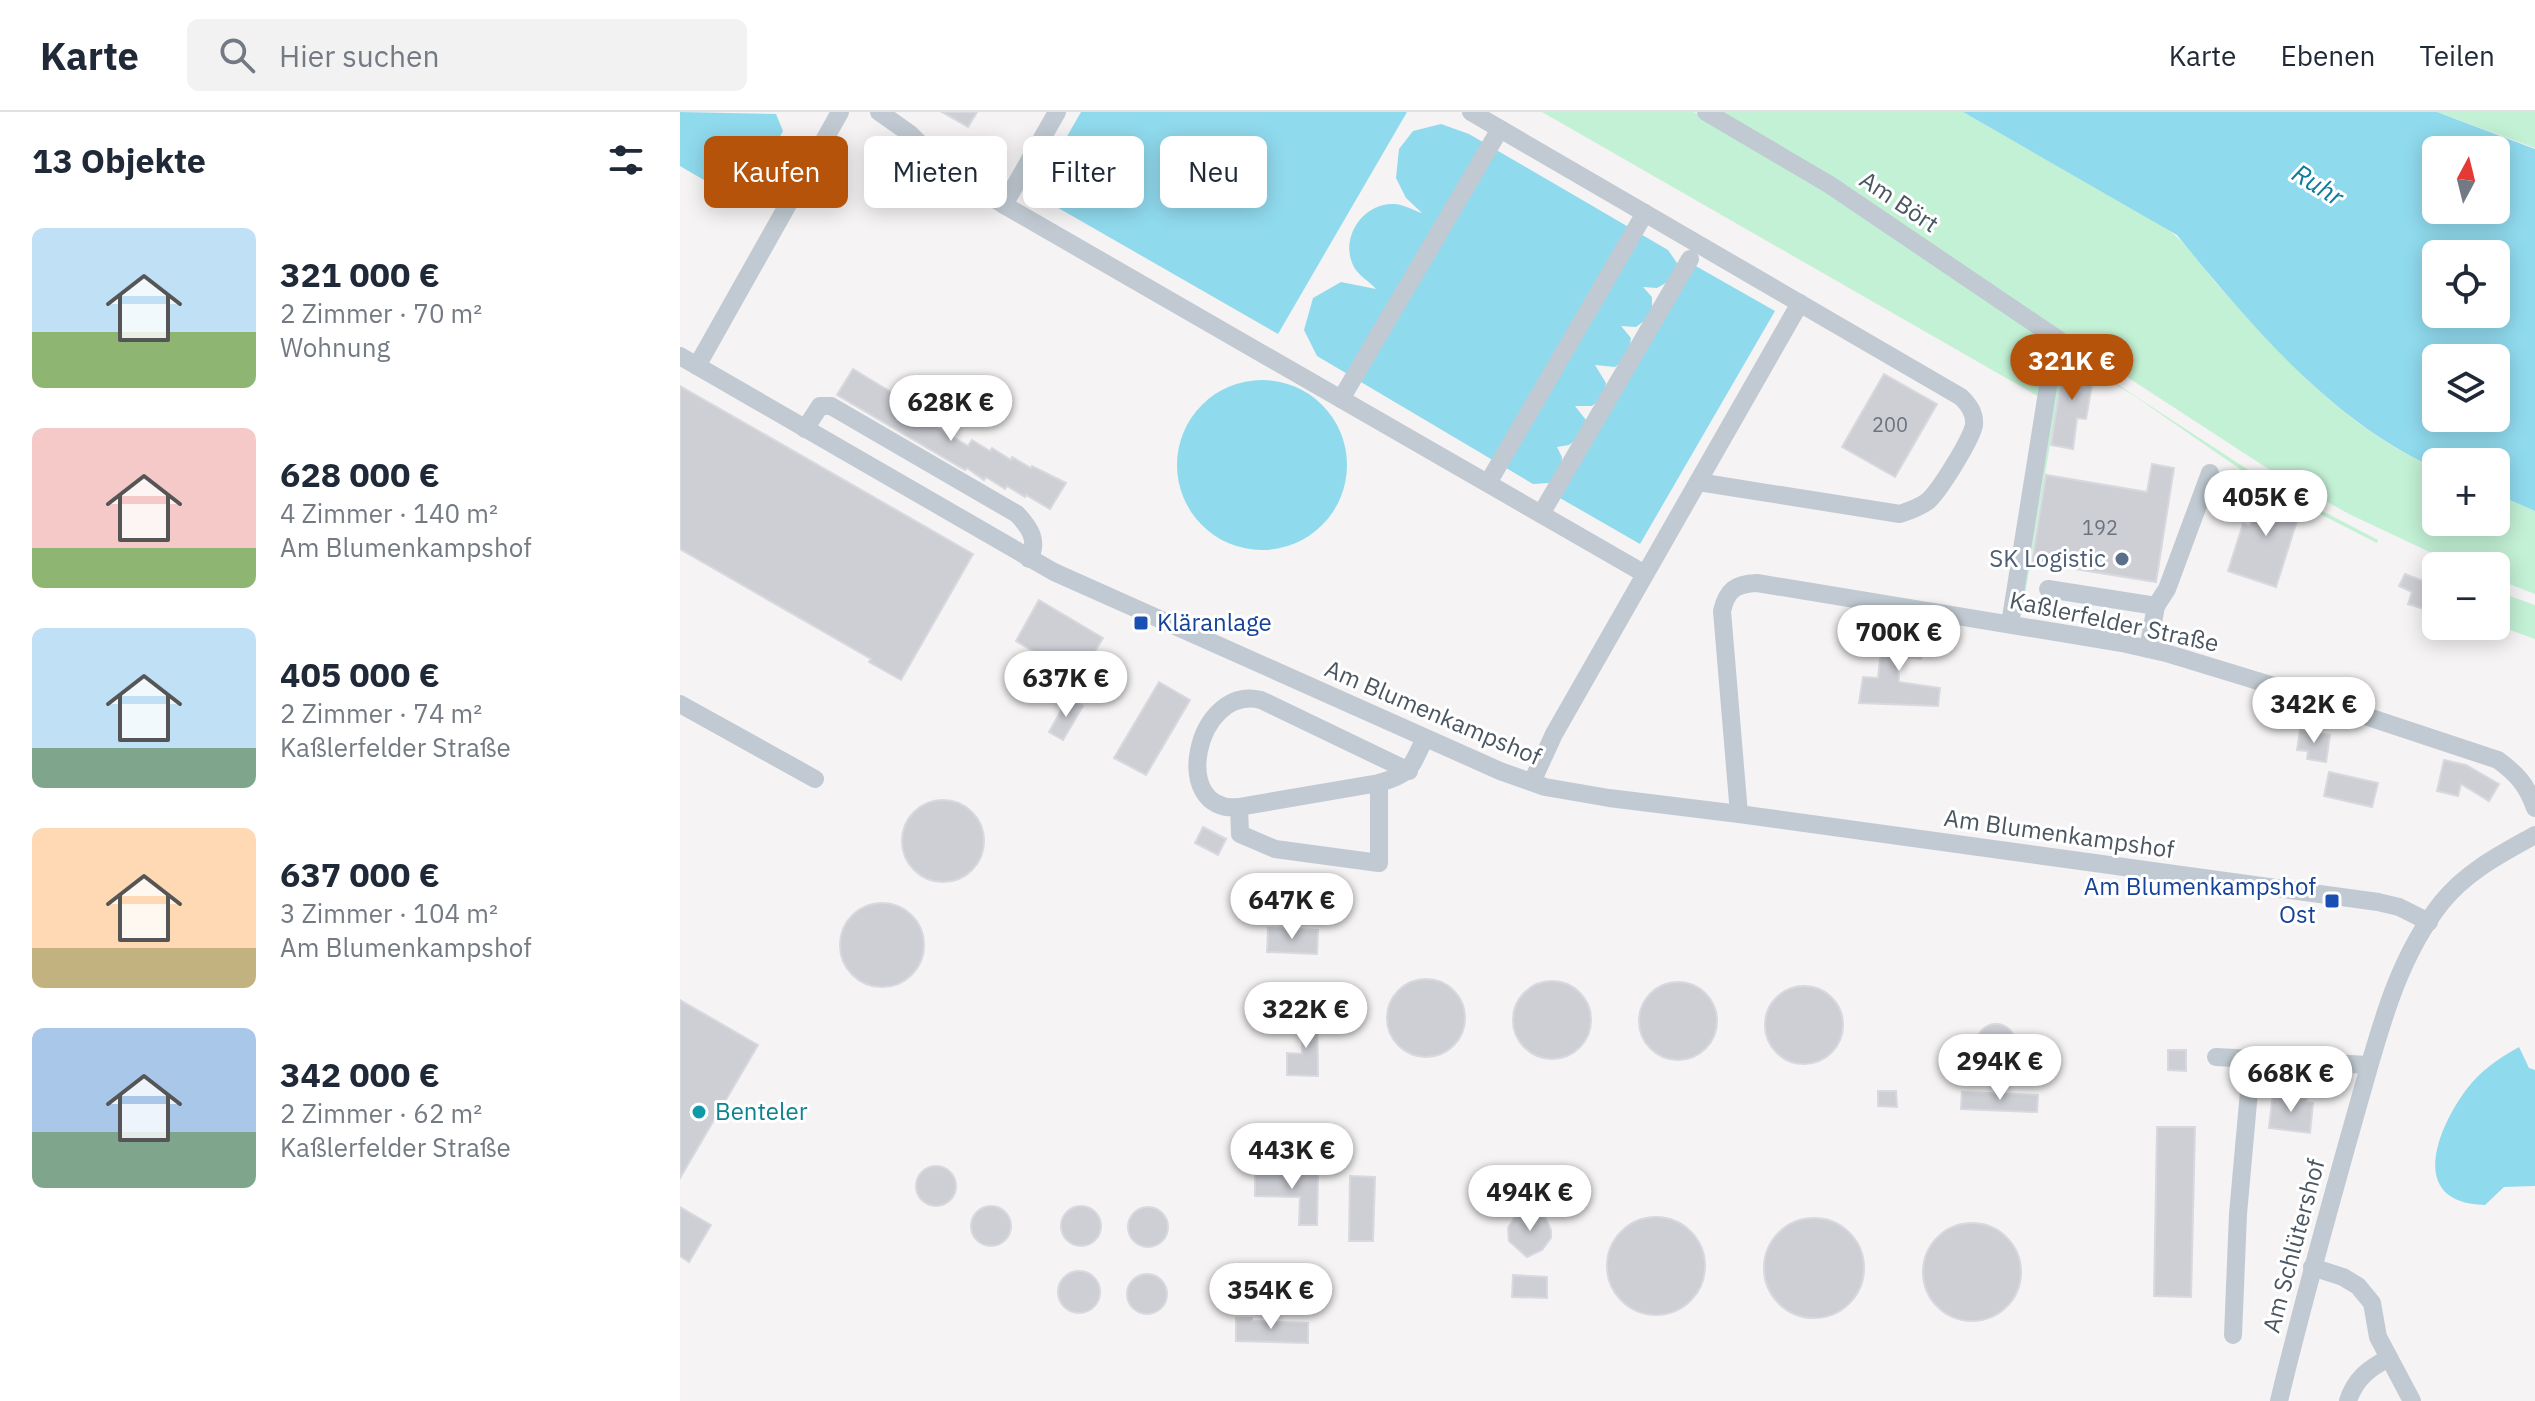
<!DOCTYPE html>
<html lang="de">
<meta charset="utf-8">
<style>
:root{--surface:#fff;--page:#f2f2f3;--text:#1f2937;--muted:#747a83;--line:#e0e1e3;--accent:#b45309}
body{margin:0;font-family:"IBM Plex Sans",sans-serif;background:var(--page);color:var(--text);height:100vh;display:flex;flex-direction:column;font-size:30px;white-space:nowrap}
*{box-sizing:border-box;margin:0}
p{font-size:26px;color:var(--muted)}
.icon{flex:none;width:44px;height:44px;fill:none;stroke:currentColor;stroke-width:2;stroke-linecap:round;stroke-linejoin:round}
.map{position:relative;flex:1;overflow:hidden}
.drawer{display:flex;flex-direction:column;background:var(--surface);width:680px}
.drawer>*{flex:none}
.guide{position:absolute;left:24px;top:24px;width:760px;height:72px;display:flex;gap:16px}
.needle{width:52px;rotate:7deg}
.buttons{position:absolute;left:1742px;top:24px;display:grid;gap:16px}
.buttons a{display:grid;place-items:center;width:88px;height:88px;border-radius:12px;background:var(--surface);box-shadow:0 4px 20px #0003;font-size:40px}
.price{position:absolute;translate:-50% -68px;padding:0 18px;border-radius:28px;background:#fff;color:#222;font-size:26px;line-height:52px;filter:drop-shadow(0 2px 4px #0008)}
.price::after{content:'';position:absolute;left:50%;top:48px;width:24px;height:18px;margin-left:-12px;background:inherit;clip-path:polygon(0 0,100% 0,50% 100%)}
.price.active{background:var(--accent);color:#fff}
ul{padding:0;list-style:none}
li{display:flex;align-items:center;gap:24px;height:200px;padding:0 32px}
li span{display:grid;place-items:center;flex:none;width:224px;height:160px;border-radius:12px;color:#555}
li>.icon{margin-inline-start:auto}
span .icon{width:96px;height:96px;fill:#fffc;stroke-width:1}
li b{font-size:34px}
h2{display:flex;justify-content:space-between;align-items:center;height:96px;padding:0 32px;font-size:34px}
.tag{padding:0 28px;border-radius:12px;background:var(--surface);box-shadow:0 4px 20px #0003;font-size:28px;line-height:72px}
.tag.active{background:var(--accent);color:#fff}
header{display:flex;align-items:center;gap:48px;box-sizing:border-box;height:112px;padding:0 40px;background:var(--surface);border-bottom:2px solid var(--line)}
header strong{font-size:38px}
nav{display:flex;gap:44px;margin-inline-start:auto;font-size:28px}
.search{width:560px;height:72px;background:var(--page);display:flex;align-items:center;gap:20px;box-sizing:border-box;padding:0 28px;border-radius:12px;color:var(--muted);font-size:30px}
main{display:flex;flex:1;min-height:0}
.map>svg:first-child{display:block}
.green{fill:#c3f1d5}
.water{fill:#90daee;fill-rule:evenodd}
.building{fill:#cdcfd5;stroke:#d7d9de;stroke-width:2}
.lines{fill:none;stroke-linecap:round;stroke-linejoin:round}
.minor{stroke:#c1cad2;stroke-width:18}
.service-dot{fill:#5c6f8a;stroke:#fff;stroke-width:3}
.transit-dot{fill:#1a4fb4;stroke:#fff;stroke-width:3}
.culture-dot{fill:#0f9aa8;stroke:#fff;stroke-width:3}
.labels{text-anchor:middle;stroke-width:6;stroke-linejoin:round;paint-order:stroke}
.number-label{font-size:20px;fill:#6b747e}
.street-label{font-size:24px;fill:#4a5661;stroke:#fff}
.service-label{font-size:24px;fill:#4e5e75;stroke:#fff;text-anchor:end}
.transit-label{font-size:24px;fill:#164399;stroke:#fff;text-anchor:start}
.culture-label{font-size:24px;fill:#0d838f;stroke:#fff;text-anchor:start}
.water-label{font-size:26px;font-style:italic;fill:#0c7c9b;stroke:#fff}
</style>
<header>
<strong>Karte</strong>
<div class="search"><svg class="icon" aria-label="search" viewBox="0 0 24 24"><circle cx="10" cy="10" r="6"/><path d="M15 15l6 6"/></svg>Hier suchen</div>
<nav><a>Karte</a><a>Ebenen</a><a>Teilen</a></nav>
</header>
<main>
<section class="drawer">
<h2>13 Objekte<svg class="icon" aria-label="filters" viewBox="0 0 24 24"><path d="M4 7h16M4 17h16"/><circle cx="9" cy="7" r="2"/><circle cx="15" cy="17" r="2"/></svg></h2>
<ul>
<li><span style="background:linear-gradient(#bfe0f5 65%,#8fb573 0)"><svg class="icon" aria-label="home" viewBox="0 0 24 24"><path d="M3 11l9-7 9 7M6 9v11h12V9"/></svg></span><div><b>321 000 €</b><p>2 Zimmer · 70 m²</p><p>Wohnung</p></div></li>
<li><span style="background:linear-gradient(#f6c9c9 75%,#8fb573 0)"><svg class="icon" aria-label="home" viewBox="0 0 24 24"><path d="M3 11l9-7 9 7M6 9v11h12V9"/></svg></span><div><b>628 000 €</b><p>4 Zimmer · 140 m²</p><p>Am Blumenkampshof</p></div></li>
<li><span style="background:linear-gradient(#bfe0f5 75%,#7fa58c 0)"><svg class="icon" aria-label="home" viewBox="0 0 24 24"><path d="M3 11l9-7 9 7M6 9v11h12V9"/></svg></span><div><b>405 000 €</b><p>2 Zimmer · 74 m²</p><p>Kaßlerfelder Straße</p></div></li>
<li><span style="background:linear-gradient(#ffd9b3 75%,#c2b280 0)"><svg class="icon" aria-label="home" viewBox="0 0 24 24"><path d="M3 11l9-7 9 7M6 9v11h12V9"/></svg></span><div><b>637 000 €</b><p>3 Zimmer · 104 m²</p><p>Am Blumenkampshof</p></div></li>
<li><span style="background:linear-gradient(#a9c7e8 65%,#7fa58c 0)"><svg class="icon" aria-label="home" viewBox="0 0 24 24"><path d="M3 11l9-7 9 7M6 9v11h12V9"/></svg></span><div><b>342 000 €</b><p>2 Zimmer · 62 m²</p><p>Kaßlerfelder Straße</p></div></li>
</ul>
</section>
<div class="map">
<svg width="1855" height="1289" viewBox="0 0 1855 1289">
<rect width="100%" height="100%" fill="#f5f3f3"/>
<g class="green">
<path d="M862,0H1014L1149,80L1362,226L1366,236L1361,286Z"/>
<path d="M1040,0H1283L1481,113C1508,129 1523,158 1544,180C1606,249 1670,320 1756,356V410H1816V382L1855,399V482L1816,467V454H1781L1771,450L1669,402L1593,360Z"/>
<path d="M1757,0H1855V36Z"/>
<path d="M1383,237L1587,370L1698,428L1697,431L1583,373L1456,285L1385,242L1343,495L1340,492L1381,238Z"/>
<path d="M1816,479L1855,493V527L1816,513Z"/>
</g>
<g class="water">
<path d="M0,0L96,2L103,19L70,80L53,85L0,54Z"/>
<path d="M401,0H727L598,222L354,82Z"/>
<path d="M1283,0H1757L1855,37V399L1816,382V350H1756V356C1653,312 1567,209 1497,123ZM1816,38V98H1756V38ZM1816,142V202H1756V142ZM1756,246H1816V306H1756Z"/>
<path d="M761,12L789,22L988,138L997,151L993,167L977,176L963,175L972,185V203L956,215L941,214L951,226L948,245L935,255L915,253L926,271L924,284L912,294H895L906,308L903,322L889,333L877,335L882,345L881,360L869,371L853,372L637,244L624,218L633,186L661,170L696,177C690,170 678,163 674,155C659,127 682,92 712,92C721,91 733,98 742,101L726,86L716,66L719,37L733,19Z"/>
<path d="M1014,153L1095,199L960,432L880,386Z"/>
<circle cx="582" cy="353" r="85"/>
<path d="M1839,935L1849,956L1855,958V1074L1824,1075L1805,1093C1727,1091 1757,1017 1786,978C1800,959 1819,946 1839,935Z"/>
</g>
<g class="building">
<path d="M262,0H297L288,15Z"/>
<path d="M1385,242L1414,261L1406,307L1397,306L1393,337L1371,333Z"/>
<path d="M173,257L216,283L212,289L288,334L292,328L310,339L312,336L331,348L332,345L351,356L352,354L386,371L370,397L346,383L345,385L327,374L325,377L306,365L304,368L287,356L285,358L157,283Z"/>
<path d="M1204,262L1257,292L1215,365L1162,335Z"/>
<path d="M0,274L293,442L221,568L189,550L191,547L0,437Z"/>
<path d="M1472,352L1494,356L1476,470L1352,450L1366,363L1467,380Z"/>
<path d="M1583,373L1622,393L1596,475L1548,459L1563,412L1570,414Z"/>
<path d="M1725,462L1756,474V501L1728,492L1732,480L1719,474Z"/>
<path d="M359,488L423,526L399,566L336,529Z"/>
<path d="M1233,514L1250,517L1249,532H1243L1241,547L1218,544L1219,570L1260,576L1258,594L1179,591L1183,565L1198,566L1203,520L1231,524Z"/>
<path d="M479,570L510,588L466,663L434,646Z"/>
<path d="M388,586L403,594L383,628L369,620Z"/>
<path d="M1620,618L1650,623L1646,650L1627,647L1628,639L1617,638Z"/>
<path d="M1764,648L1786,653L1819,672L1809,689L1781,672L1778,684L1757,679Z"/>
<path d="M1649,660L1698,671L1692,695L1644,684Z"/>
<circle cx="263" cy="729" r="41"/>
<path d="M523,715L546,727L538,743L515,731Z"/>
<circle cx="202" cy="833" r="42"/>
<path d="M588,816L638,818L637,842L587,840Z"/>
<circle cx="746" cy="906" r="39"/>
<circle cx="872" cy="908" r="39"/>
<circle cx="998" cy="909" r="39"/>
<circle cx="1124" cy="913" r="39"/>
<path d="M0,888L78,933L0,1066Z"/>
<path d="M623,902H637L638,964L607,963V941L622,942Z"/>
<circle cx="1316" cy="931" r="19"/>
<path d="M1488,938H1506V959L1488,958Z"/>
<path d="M1198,979H1216L1217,995L1198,994Z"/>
<path d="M1282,980L1358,983L1357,1000L1281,997Z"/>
<path d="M1593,981L1627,986L1626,990L1633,991L1630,1021L1589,1016Z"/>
<path d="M1477,1015H1515L1511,1185L1474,1184Z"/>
<circle cx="256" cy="1074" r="20"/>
<path d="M575,1059L638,1062L637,1113H619L620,1085L575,1084Z"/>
<path d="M670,1064L695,1065L693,1129H669Z"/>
<circle cx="311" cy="1114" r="20"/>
<circle cx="401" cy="1114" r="20"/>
<circle cx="468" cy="1115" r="20"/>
<path d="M0,1095L31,1113L9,1150L0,1144Z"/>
<path d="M851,1098L865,1105L871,1118V1126L862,1138L847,1145L829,1129L828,1116L836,1103Z"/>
<circle cx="976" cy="1154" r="49"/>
<circle cx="1134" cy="1156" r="50"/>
<circle cx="1292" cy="1160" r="49"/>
<circle cx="399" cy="1180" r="21"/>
<circle cx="467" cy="1182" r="20"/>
<path d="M833,1163L867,1165V1186L832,1185Z"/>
<path d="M556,1206H572V1209L628,1211V1231L556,1229Z"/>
</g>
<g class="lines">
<g class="minor">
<path d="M199,0L229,21L265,56L324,93L965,462"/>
<path d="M791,0L1281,285C1289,293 1295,301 1294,313C1291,328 1260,378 1248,389C1240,395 1229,399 1220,402L1018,370"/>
<path d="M1026,0L1150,73L1379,228L1374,237L1330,512"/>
<path d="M324,93L377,0"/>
<path d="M0,244L374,460L820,659L865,675L929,686L1059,702L1698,790L1719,795L1749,810"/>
<path d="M17,254L160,0"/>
<path d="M661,287L820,17"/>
<path d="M125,317L140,294H151L337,402C350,416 359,429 349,447"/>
<path d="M808,371L965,101"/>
<path d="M861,402L1010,147"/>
<path d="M1368,477L1476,494"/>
<path d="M1468,537L1476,494L1487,477L1530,361"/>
<path d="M0,592L135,667"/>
<path d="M852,670L874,622L1120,191"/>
<path d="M699,671L559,695L560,722L595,737L699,751V671C733,661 730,656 745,626"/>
<path d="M559,695C489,703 515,572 581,588L729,659"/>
<path d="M1059,702L1042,499C1047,478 1055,472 1077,471L1442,531L1486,541L1604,577L1818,648C1837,662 1847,673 1855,696"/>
<path d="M1536,945L1689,953"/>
<path d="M1632,1155L1663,1165L1678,1174L1692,1191L1698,1225L1732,1289"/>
<path d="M1553,1223L1558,1102L1572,946"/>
<path d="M1599,1289C1623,1189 1651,1089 1679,990C1699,921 1716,848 1762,790C1787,759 1821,742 1855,723"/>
<path d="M1668,1289C1675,1267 1689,1256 1709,1246"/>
</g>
</g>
<circle class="service-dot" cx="1442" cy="447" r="8"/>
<g class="transit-dot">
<rect x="453" y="503" width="16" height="16" rx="4"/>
<rect x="1644" y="781" width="16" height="16" rx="4"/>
</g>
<circle class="culture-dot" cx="19" cy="1000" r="8"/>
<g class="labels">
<g class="number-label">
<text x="1210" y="320">200</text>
<text x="1420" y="423">192</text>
</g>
<g class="street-label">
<text transform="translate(1219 90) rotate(34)" y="8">Am Bört</text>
<text transform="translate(1434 510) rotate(12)" y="8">Kaßlerfelder Straße</text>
<text transform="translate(753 601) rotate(23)" y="8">Am Blumenkampshof</text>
<text transform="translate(1379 722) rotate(8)" y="8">Am Blumenkampshof</text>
<text transform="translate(1614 1134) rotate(-75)" y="8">Am Schlütershof</text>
</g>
<g class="service-label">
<text x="1426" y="455">SK Logistic</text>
</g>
<g class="transit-label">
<text x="477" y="519">Kläranlage</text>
<text x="1636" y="783" text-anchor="end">Am Blumenkampshof<tspan x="1636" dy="28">Ost</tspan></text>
</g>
<g class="culture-label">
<text x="35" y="1008">Benteler</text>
</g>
<g class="water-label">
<text transform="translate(1638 73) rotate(32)" y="9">Ruhr</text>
</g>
</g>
</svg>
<div class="buttons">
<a><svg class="needle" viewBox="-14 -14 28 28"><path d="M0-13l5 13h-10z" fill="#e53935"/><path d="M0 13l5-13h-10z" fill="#747a83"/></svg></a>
<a><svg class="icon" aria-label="locate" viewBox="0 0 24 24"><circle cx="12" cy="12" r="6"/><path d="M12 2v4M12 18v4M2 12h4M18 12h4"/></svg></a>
<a><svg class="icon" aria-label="layers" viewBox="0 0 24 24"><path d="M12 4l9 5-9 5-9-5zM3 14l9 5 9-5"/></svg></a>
<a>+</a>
<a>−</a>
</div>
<b class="price active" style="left:1392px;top:290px">321K €</b>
<b class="price" style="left:271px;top:331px">628K €</b>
<b class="price" style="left:1586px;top:426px">405K €</b>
<b class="price" style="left:1219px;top:561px">700K €</b>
<b class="price" style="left:386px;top:607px">637K €</b>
<b class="price" style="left:1634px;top:633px">342K €</b>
<b class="price" style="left:612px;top:829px">647K €</b>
<b class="price" style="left:626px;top:938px">322K €</b>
<b class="price" style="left:1320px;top:990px">294K €</b>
<b class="price" style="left:1611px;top:1002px">668K €</b>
<b class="price" style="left:612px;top:1079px">443K €</b>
<b class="price" style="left:850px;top:1121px">494K €</b>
<b class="price" style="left:591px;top:1219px">354K €</b>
<div class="guide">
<a class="tag active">Kaufen</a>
<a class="tag">Mieten</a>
<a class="tag">Filter</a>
<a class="tag">Neu</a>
</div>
</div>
</main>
